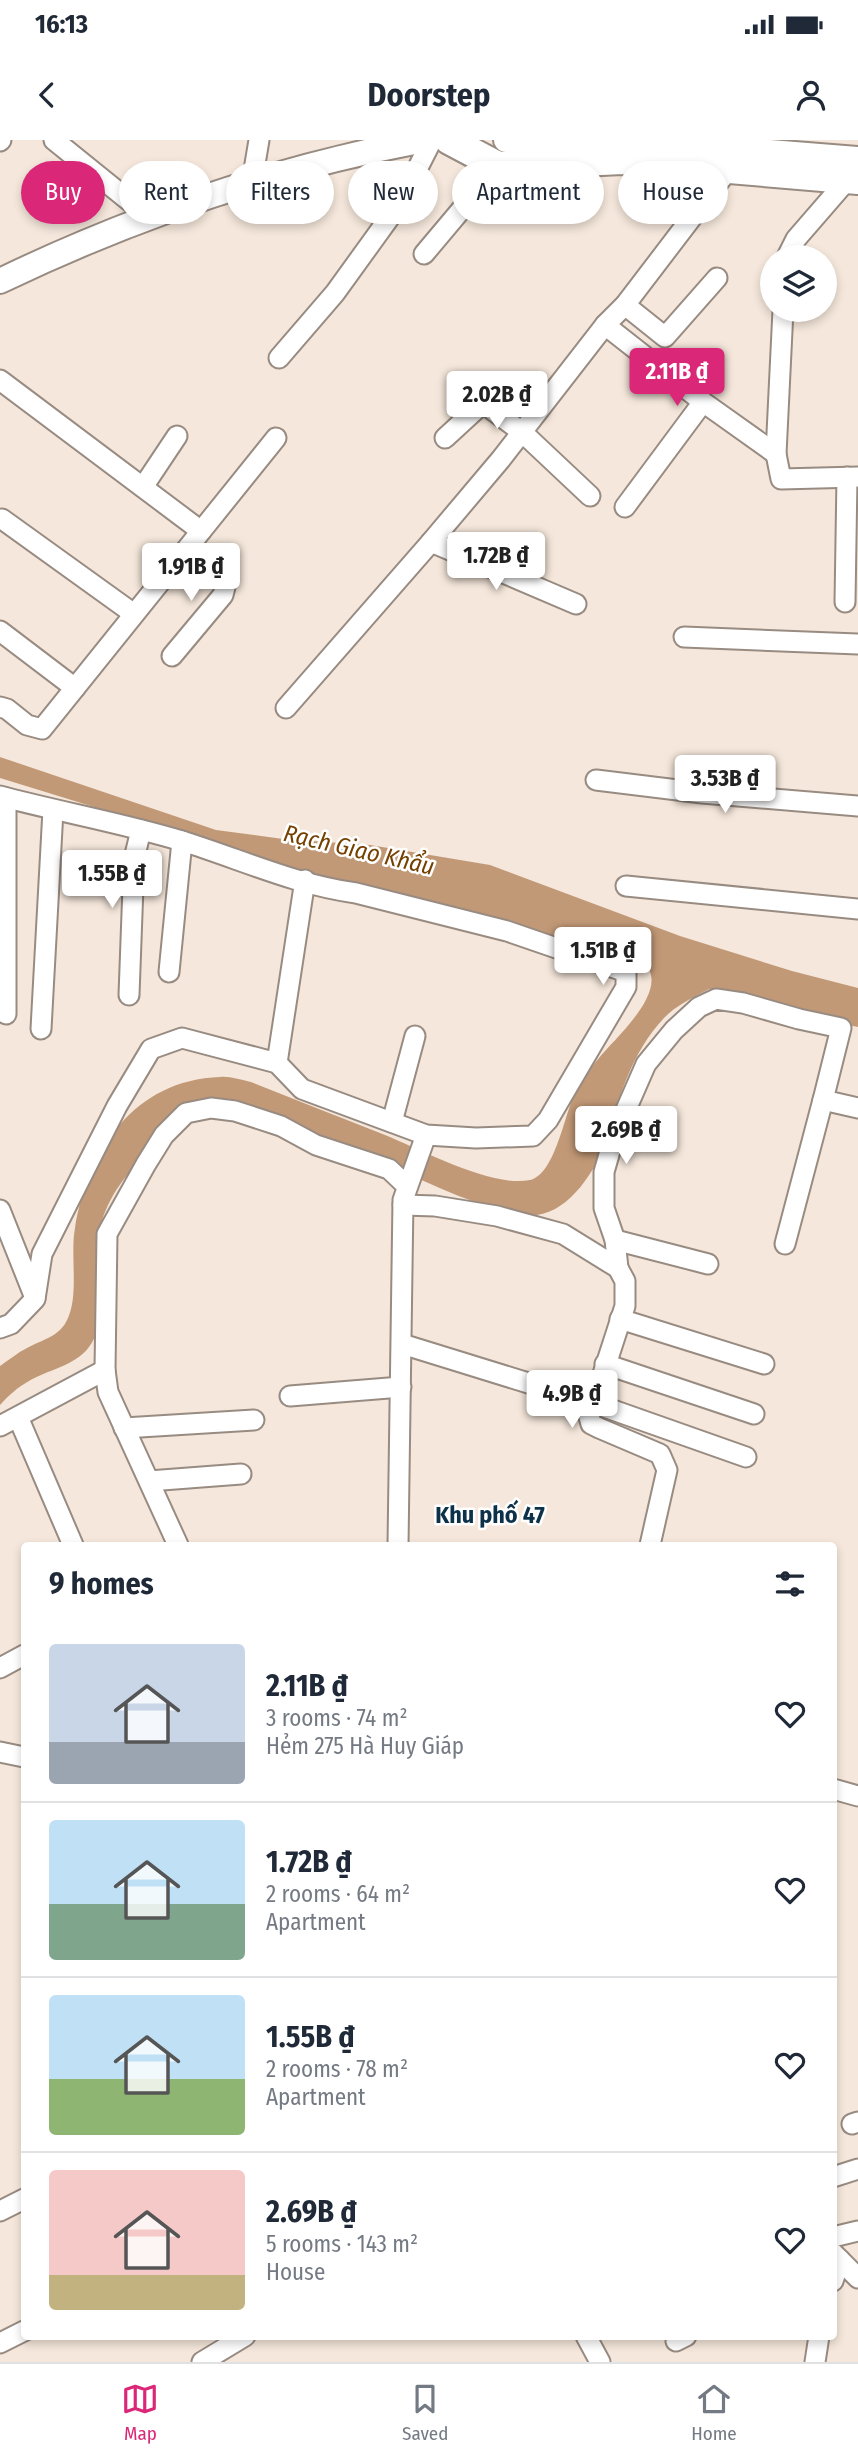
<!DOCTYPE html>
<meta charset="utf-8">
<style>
:root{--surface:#fff;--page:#f2f2f3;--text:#1f2937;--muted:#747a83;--line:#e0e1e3;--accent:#db2777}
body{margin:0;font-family:"Fira Sans Condensed",sans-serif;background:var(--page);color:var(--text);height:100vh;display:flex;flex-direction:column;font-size:26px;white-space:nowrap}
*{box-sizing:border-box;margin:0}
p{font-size:23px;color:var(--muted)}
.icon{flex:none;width:38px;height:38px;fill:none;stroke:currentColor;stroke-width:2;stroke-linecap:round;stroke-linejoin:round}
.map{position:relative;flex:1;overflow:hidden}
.drawer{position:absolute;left:21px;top:1402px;width:816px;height:798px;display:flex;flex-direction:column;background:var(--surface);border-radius:7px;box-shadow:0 4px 10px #0003}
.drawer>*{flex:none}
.hud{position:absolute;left:21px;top:21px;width:817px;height:63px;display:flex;gap:14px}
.controls{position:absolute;left:760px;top:105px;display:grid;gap:14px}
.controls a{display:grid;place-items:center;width:77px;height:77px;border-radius:50%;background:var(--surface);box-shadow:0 4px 10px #0003;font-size:35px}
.price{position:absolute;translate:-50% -60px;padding:0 16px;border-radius:7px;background:#fff;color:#222;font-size:23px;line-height:46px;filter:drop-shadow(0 2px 4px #0008)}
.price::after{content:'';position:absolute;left:50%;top:42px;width:21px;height:16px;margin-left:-10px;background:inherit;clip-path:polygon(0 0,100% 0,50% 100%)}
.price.on{background:var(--accent);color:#fff}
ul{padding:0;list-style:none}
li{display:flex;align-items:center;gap:21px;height:175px;padding:0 28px}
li+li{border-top:2px solid var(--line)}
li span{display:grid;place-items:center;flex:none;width:196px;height:140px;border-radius:7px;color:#555}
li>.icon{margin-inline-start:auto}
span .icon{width:84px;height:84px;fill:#fffc;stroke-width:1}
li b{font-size:30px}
h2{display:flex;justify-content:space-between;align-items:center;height:84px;padding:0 28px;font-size:30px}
.tag{padding:0 24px;border-radius:32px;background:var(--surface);box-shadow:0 4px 10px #0003;font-size:24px;line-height:63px}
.tag.on{background:var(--accent);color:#fff}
.status{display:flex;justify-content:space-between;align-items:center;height:49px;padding:0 35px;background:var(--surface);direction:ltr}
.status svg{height:19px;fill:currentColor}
header{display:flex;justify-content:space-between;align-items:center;height:91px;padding:0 28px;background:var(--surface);font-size:32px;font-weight:700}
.dock{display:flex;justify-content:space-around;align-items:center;height:98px;border-top:2px solid var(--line);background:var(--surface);font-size:19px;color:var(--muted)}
.dock a{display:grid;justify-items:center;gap:4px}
.dock .on{color:var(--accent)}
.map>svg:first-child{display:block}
.water{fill:#c29977}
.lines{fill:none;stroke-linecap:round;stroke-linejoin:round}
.minor-casing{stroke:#988b81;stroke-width:23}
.major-casing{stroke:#988b81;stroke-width:28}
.highway-casing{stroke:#988b81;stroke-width:32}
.minor{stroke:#fff;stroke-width:19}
.major{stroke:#fff;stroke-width:24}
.highway{stroke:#fff;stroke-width:28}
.labels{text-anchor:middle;stroke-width:5;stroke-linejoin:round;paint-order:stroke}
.water-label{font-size:24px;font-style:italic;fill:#754101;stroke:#fff}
.neighbourhood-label{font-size:24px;font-weight:bold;fill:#0c3149;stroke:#fff}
</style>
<div class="status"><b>16:13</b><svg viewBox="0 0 49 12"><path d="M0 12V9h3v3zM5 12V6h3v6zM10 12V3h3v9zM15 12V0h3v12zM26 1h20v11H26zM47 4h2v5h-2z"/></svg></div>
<header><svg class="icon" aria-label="back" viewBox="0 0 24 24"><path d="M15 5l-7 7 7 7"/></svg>Doorstep<svg class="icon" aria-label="person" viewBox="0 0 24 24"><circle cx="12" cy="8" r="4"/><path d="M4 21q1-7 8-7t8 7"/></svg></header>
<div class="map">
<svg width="858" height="2222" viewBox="0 0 858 2222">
<rect width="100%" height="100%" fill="#f5e7db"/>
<path class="water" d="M0,617L216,690L283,699L370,705L490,725L680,796L792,831L858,848V887L815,878L771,860L732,855L709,849C694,857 675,866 664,878C631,913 620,956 606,1001C596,1030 570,1071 537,1075C515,1078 495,1069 475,1062C426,1045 382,1019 334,1000C294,985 254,973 212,965C157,1006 101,1038 96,1114C94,1147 111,1177 89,1207C75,1226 47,1230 29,1241C18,1247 8,1256 0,1265V1226C9,1220 17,1213 27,1208C43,1199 60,1197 68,1178C79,1153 70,1115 75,1088C88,1010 134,940 220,937C230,936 241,940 251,942C296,960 340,977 385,995C422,1010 492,1048 530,1040C554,1035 564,978 573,958C580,945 589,929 599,918C614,899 669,852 646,825C637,815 612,815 600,813L265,729L159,687L0,638Z"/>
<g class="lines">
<g class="minor-casing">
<g id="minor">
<path d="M54,0L148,76"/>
<path d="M0,1L1,0"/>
<path d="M252,42L259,0"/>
<path d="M424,114L498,26"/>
<path d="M787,117L796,99L848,39"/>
<path d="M625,165L665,197L717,138"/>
<path d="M783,170L776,314L781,339L858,337"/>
<path d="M605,185L703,262L776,314"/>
<path d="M279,218L335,153L400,63L432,0"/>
<path d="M0,240L201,391"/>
<path d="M445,298L483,263L522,292L590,356"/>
<path d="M143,347L177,296"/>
<path d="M625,367L703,262"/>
<path d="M2,379L134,474"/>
<path d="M431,402L576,464"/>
<path d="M845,462L847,337"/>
<path d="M0,491L75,548"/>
<path d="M684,497L858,504"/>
<path d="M172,516L223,455L225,447L221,439L184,412"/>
<path d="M0,567L7,569L27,585L42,589L276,298"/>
<path d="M286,568L431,402L501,319L605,185L625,165L728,30"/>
<path d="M596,640L702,653L858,666"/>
<path d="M0,656C60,672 122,683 182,701C240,719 296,745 356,753L507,791L626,832V847L548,980L533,996L476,998L426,995L302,949L277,923L182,898L151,909L117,966L42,1114L35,1159L11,1184L0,1188"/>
<path d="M626,746L858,769"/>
<path d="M169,832L182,701"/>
<path d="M129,855L134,719L141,690"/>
<path d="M6,874V658"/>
<path d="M41,889L53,670"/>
<path d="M277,923L305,740"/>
<path d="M392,982L415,896"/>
<path d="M403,1065L435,1066L497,1076L563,1094L618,1128L625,1141V1166L589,1277L591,1284L599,1288L660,1314L667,1330L650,1405"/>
<path d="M0,1070L35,1158"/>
<path d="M615,1100L708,1124"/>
<path d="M785,1104L823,960"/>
<path d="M618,1128L615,1100L604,1068V1032L614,997L646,924L674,890L699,867L716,859L743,863L799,879L841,888L823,960L858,968"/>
<path d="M620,1179L764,1224"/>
<path d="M402,1204L593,1263L746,1317"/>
<path d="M605,1224L754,1274"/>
<path d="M290,1256L401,1247"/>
<path d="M18,1277L73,1405"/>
<path d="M0,1286L105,1230"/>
<path d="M124,1288L254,1280"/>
<path d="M149,1341L241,1334"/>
<path d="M178,1405L108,1252L105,1230L107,1094L146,1024L164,995L186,973L211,968L235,971L281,986L316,1005L389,1029L407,1046"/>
<path d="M398,1405L403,1060L426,995"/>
<path d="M0,1528L24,1515"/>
<path d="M0,1612L24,1617"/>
<path d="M833,1649L858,1656"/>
<path d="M852,1984L858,1982"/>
<path d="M833,2037L858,2029"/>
<path d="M0,2071L24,2059"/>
<path d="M833,2097L858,2091"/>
<path d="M833,2113L858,2138"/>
<path d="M833,2141L840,2120"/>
<path d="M586,2196L600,2222"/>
<path d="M676,2201L686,2196"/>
<path d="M0,2203L24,2191"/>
<path d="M202,2222L245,2196"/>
<path d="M815,2222L819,2196"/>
</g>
</g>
<g class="major-casing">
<g id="major">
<path d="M506,0L519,2L572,0L669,4L858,19"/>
<path d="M0,141C135,76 276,28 424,0"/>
</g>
</g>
<g class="highway-casing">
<path id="highway" d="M449,0L498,26L622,20L858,40"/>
</g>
<use href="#minor" class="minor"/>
<use href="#major" class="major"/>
<use href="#highway" class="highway"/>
</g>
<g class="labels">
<g class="water-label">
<text transform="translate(359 710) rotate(13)" y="8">Rạch Giao Khẩu</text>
</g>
<g class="neighbourhood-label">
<text x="490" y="1383">Khu phố 47</text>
</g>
</g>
</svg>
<div class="controls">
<a><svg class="icon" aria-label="layers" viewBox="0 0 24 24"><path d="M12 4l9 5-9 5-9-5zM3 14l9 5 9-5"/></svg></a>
</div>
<b class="price on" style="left:677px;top:268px">2.11B ₫</b>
<b class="price" style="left:497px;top:291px">2.02B ₫</b>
<b class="price" style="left:496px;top:452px">1.72B ₫</b>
<b class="price" style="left:191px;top:463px">1.91B ₫</b>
<b class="price" style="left:725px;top:675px">3.53B ₫</b>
<b class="price" style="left:112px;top:770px">1.55B ₫</b>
<b class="price" style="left:603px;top:847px">1.51B ₫</b>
<b class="price" style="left:626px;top:1026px">2.69B ₫</b>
<b class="price" style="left:572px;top:1290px">4.9B ₫</b>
<div class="hud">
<a class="tag on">Buy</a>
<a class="tag">Rent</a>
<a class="tag">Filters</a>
<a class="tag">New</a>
<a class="tag">Apartment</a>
<a class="tag">House</a>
</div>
<section class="drawer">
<h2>9 homes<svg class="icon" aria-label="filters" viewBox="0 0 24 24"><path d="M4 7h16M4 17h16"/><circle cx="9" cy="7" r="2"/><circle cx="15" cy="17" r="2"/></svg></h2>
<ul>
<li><span style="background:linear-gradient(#c9d6e8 70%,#9aa5b1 0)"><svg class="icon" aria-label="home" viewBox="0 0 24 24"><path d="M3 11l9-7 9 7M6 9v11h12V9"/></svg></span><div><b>2.11B ₫</b><p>3 rooms · 74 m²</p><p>Hẻm 275 Hà Huy Giáp</p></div><svg class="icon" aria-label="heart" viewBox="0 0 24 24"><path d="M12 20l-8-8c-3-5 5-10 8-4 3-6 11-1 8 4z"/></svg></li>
<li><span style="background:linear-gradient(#bfe0f5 60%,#7fa58c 0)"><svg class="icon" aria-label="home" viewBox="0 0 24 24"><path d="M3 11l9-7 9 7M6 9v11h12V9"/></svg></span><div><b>1.72B ₫</b><p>2 rooms · 64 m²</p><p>Apartment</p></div><svg class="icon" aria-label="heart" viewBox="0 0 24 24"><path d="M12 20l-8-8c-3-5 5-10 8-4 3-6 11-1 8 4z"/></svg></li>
<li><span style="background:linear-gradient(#bfe0f5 60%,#8fb573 0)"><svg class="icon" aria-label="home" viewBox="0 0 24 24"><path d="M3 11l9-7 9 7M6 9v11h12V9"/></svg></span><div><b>1.55B ₫</b><p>2 rooms · 78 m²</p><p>Apartment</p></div><svg class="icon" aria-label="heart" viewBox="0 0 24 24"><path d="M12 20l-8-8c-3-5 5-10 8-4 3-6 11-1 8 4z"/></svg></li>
<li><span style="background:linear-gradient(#f6c9c9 75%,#c2b280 0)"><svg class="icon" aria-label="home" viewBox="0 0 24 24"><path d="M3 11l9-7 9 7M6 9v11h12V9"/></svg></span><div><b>2.69B ₫</b><p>5 rooms · 143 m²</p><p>House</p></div><svg class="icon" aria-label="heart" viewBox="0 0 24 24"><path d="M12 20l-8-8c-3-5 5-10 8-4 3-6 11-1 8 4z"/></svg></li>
</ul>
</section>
</div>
<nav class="dock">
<a class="on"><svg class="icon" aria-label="map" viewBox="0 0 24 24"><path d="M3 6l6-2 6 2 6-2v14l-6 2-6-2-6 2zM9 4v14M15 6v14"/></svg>Map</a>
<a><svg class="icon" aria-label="saved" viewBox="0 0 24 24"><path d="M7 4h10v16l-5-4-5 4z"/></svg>Saved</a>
<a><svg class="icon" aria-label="home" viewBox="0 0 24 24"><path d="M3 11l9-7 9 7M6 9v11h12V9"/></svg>Home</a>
</nav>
